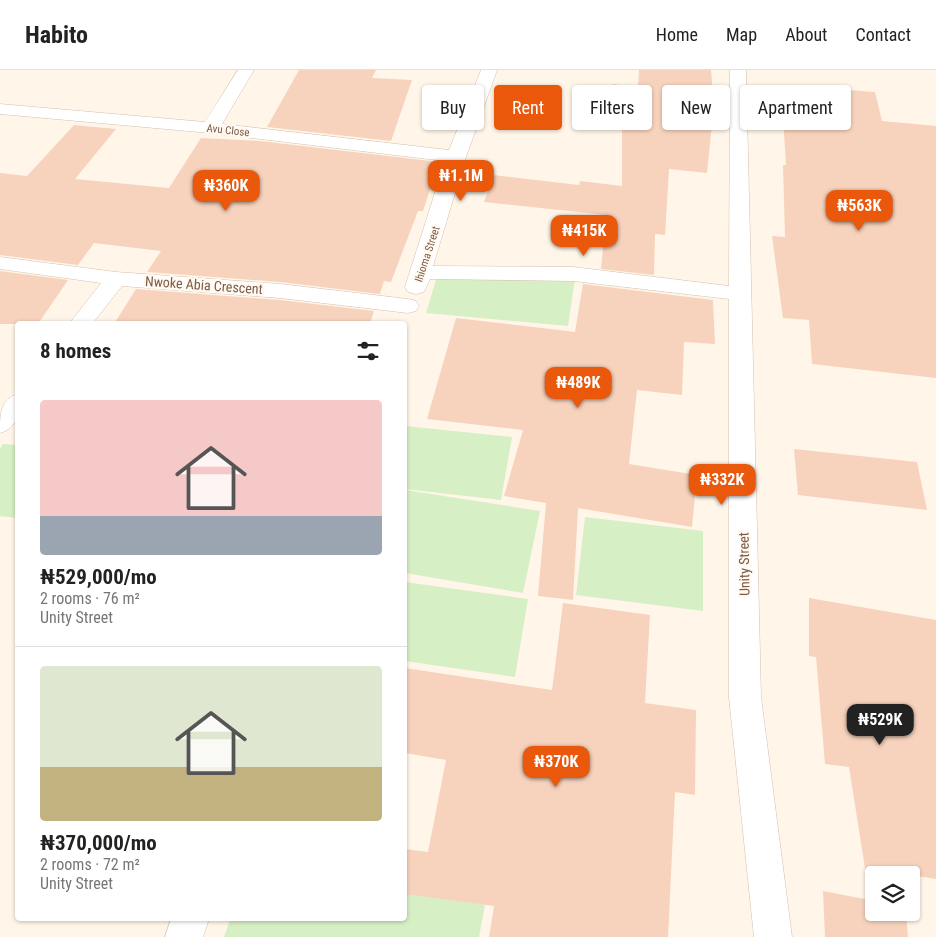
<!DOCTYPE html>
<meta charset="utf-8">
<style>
:root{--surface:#fff;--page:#f2f2f2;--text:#222;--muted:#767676;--line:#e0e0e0;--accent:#ea580c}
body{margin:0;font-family:"Roboto Condensed",sans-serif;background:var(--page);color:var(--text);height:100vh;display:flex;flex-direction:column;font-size:19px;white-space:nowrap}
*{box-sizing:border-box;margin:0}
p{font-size:16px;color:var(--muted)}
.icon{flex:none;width:28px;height:28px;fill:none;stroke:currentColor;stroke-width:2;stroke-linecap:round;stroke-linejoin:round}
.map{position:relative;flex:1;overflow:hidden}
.panel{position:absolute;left:15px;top:251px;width:392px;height:600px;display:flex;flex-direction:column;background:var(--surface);border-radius:5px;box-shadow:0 1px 4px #0004}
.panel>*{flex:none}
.banner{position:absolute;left:422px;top:15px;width:438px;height:45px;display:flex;gap:10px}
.fabs{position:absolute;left:865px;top:796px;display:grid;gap:10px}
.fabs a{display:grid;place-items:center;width:55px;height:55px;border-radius:5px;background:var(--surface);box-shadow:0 1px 4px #0004;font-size:25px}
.price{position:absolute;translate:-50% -42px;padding:0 11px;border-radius:10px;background:var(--accent);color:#fff;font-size:16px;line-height:32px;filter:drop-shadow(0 1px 2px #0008)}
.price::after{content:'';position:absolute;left:50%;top:30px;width:15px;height:11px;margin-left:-8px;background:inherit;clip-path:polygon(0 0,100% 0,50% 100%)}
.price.active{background:#222;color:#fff}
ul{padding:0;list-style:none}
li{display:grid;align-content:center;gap:10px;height:265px;padding:0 25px}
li+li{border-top:1px solid var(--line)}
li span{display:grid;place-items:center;height:155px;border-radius:5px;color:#555}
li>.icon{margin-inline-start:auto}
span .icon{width:90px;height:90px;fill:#fffc;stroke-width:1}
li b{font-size:21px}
h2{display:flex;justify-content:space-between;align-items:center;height:60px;padding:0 25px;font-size:21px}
.chip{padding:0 18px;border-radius:5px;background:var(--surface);box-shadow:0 1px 4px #0004;font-size:18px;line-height:45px}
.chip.active{background:var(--accent);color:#fff}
header{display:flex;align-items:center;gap:30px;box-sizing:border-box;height:70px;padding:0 25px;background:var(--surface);border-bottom:1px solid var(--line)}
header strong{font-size:24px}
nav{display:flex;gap:28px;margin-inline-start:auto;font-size:18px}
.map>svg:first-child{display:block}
.green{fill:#d7efc5}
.building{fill:#f7d3bd}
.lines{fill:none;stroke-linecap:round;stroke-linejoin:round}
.street-casing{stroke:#d5bfaf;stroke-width:1}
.street{fill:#fff;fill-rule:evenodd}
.labels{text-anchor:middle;stroke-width:4.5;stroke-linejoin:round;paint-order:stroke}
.far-street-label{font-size:11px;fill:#7e5a48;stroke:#fffaf2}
.street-label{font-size:14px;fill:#7e5a48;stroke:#fffaf2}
</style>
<header>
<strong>Habito</strong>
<nav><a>Home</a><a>Map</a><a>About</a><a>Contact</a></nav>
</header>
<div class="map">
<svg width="936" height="867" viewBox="0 0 936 867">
<rect width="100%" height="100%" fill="#fff6e9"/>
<g class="green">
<path d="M440,197L575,209L568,256L426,243Z"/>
<path d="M405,356L512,367L501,430L405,419Z"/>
<path d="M3,374L17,375V448L0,446V379Z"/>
<path d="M405,420L540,441L523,523L405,503Z"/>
<path d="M585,447L703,461V541L576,525Z"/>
<path d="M405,512L528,529L515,607L405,591Z"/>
<path d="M405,819L485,835L479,867H224L230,849H405Z"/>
</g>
<g class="building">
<path d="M299,0H376L372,8L412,10L391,71L267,57Z"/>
<path d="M639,0H711L714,34L707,103L669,99L665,165L655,164L654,205L601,199L606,145L484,132L494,105L579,115L580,111L622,116V53L603,51L612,14L638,17Z"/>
<path d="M781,15L875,22L882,51L936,56V308L812,294L809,250L783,248L772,166L785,167L783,95H786Z"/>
<path d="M74,55L116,59L75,109L169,118L201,68L260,71L439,92L423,141H418L391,212L384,211L380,224L280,212L147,202L161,181L94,173L78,195L0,185V103L27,106Z"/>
<path d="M0,201L68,210L38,254H0Z"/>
<path d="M583,214L713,230L715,274L684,272L682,325L637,320L629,394L697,405L692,457L578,438L573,530L538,526L546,433L504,426L523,360L427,349L456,248L575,262Z"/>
<path d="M136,219L280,230L374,241L370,254H114Z"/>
<path d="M794,379L917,392L927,440L798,425Z"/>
<path d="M809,528L936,550V809L911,805H874V842H906L908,867H825L823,821L870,830L849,697L825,694L816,587L809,586Z"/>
<path d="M563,533L650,545L645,633L696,640L695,725L675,722L668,867H489L494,836L405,824V779L428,782L446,690L405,683V598L552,620Z"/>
</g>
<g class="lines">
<g class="street-casing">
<g id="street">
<path d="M238,0H254L222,54L449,80L481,0H497L466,87L433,196L573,197L729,216L730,0H746L761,627L792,867H754L729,627V229L573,211L430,209L424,222L416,224L408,222L405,217L445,91L210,63L0,44V34L205,52Z"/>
<path d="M0,187L116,202L280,214L408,229L416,231L419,236L416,241L408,243L280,228L122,216L92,254H69L101,213L0,199Z"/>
<path d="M18,324C18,342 20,357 0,363C0,345 0,329 18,324Z"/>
<path d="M171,849H209L203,867H165Z"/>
</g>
</g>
<use href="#street" class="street"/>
</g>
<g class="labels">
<g class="far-street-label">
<text transform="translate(228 60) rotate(6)" y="4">Avu Close</text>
<text transform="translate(427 184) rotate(-72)" y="4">Ihioma Street</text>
</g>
<g class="street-label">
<text transform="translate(204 215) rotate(4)" y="5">Nwoke Abia Crescent</text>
<text transform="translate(744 494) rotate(-91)" y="5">Unity Street</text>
</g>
</g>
</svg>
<div class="fabs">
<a><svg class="icon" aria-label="layers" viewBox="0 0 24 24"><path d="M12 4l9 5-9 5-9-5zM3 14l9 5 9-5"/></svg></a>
</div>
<b class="price" style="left:461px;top:132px">₦1.1M</b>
<b class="price" style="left:226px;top:142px">₦360K</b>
<b class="price" style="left:859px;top:162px">₦563K</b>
<b class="price" style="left:584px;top:187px">₦415K</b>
<b class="price" style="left:578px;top:339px">₦489K</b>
<b class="price" style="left:722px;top:436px">₦332K</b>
<b class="price active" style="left:880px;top:676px">₦529K</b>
<b class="price" style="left:556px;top:718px">₦370K</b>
<div class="banner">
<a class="chip">Buy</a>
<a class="chip active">Rent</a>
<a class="chip">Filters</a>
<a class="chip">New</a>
<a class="chip">Apartment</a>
</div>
<section class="panel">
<h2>8 homes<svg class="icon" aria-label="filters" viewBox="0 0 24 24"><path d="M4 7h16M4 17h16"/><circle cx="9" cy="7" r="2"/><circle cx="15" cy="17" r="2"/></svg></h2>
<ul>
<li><span style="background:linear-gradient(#f6c9c9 75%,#9aa5b1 0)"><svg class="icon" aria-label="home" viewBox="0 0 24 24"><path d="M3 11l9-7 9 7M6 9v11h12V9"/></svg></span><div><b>₦529,000/mo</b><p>2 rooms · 76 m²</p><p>Unity Street</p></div></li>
<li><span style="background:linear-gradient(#dfe7d0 65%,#c2b280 0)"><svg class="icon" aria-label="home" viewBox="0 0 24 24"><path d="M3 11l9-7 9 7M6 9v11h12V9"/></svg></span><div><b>₦370,000/mo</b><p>2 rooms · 72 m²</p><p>Unity Street</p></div></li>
</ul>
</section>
</div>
